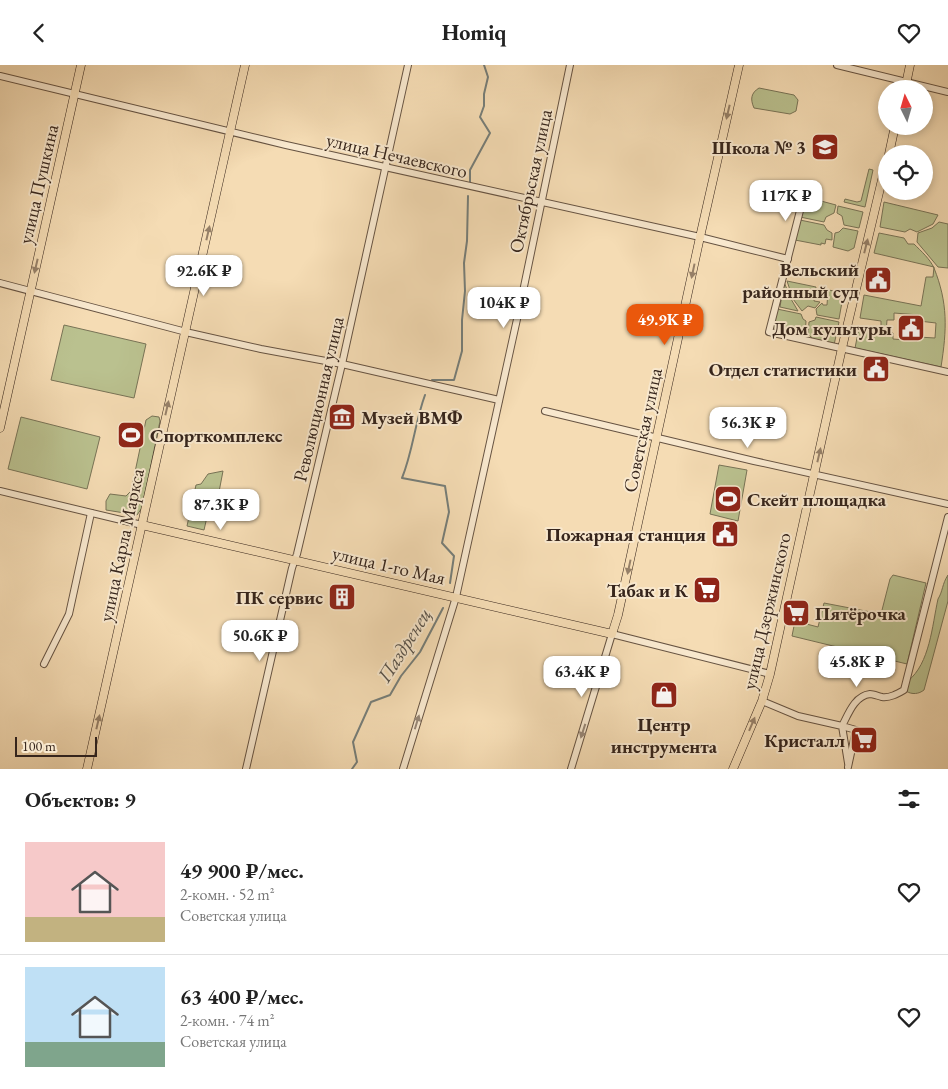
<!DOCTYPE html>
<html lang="ru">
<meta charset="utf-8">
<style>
:root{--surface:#fff;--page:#f6f6f6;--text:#222;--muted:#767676;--line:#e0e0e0;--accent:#ea580c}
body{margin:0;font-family:"EB Garamond",serif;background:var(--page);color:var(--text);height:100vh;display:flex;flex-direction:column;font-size:19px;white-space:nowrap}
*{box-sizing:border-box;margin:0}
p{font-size:16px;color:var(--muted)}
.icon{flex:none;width:28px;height:28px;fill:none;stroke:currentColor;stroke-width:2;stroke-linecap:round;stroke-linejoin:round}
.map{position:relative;height:704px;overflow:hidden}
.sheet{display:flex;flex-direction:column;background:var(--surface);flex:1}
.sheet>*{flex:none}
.needle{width:32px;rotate:355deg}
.buttons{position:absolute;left:878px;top:15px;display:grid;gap:10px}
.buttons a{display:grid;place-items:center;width:55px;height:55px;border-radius:50%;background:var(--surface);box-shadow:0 2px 8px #0003;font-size:25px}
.scale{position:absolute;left:15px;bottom:12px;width:82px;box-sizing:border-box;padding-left:5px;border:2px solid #36251c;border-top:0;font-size:14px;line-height:18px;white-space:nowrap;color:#36251c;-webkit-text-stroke:4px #f8e8ce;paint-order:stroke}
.price{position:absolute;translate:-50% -42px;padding:0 11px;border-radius:10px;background:#fff;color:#222;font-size:16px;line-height:32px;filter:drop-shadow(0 1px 2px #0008)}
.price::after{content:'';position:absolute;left:50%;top:30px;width:15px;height:11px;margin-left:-8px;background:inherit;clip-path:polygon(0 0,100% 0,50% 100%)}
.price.active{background:var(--accent);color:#fff}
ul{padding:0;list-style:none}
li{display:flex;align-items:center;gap:15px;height:125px;padding:0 25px}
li+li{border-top:1px solid var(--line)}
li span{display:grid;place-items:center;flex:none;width:140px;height:100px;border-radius:0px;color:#555}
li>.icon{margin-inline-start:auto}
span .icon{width:60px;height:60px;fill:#fffc;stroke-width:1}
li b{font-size:21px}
h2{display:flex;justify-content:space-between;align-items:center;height:60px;padding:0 25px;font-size:21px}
header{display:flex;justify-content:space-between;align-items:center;height:65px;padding:0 25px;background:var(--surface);font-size:22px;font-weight:700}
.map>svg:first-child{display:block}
.green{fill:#bac18f;stroke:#787356;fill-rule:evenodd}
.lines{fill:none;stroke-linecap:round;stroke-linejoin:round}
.stream{stroke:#767e79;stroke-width:2}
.minor-casing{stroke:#665342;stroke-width:8}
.major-casing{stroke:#36251c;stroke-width:9}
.minor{stroke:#f8e8ce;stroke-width:6}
.major{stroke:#f5dcb4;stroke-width:8}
.oneway{fill:#968068}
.oneway2{fill:#978675}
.labels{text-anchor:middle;stroke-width:4;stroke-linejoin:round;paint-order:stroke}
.poi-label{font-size:19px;font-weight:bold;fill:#36251c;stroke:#f8e8ce;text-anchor:end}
.street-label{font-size:19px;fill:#36251c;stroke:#f8e8ce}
.water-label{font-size:20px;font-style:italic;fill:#56514a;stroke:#f8e8ce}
</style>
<header><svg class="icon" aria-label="back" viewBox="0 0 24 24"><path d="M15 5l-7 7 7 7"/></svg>Homiq<svg class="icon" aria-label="heart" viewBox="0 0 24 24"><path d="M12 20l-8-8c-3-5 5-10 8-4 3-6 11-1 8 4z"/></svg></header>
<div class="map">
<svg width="948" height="704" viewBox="0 0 948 704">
<rect width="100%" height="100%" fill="#f5dcb4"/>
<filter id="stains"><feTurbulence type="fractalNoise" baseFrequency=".004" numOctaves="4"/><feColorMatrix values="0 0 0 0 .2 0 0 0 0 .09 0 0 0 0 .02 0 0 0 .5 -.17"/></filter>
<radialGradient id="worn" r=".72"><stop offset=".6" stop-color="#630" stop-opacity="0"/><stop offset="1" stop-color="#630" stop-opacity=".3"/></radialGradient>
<g class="green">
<path d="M759,23L794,30L798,35L796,46L790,49L754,43C750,34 751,28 759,23Z"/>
<path d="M869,104L873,105L865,142L844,137L845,134L857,137L861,136Z"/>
<path d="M821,136L836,140L834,148L826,152L824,157L800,152C806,141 809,138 821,136Z"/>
<path d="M884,137L938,150L933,159L917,167L910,164L905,167L880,162Z"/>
<path d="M838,141L863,147L859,163L844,160L842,151L837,148Z"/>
<path d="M800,155L824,160L827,165L832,168V175L826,174L825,179L821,178V180L795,175Z"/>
<path d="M939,157L948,159V203L938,202L917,177L918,168L932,163Z"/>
<path d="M843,163L858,166L854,183L848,186L833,182L835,168L839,167Z"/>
<path d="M879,168L904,173L908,179H914C921,186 930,194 934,203C948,238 947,264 941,302L855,283L859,263H881V256L860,253L864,230L921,241L926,212H933L934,202L874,188ZM894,248L919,250V256L936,258L935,273L918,272L917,276L893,274V268H886L887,255H894Z"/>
<path d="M787,216L816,222L814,236L820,237L815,243L808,241L802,246L793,234Z"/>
<path d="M784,217L791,234L798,246L780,242Z"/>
<path d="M828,225L835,226L842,237L839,254L817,250L816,244L822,238L823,240H827Z"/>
<path d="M777,244L801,249L803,254L806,256L805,270L803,273L775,266L773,260Z"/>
<path d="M816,252L839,257L834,280L814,275L808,269L809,257L815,255Z"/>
<path d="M64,260L146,279L134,333L51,315Z"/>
<path d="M152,351L159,352L160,356L142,443L137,450L106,445V436L110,429L126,431L131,426L146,355Z"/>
<path d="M21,352L100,372L87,424L8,404Z"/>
<path d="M719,400L747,405L738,456L710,449Z"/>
<path d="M223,406L214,453L207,452L204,465L187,461L196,420L201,419L208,409Z"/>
<path d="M893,510L926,518L907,599L792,571L795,556L818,562L824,538L881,549L890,514Z"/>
<path d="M948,510V536L924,625C919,629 912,630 906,626L908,616C930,598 932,561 938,534C943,526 942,519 948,510Z"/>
</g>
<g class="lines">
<g class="stream">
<path d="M470,117V105L490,68L480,52L484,41V29L488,12L484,0"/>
<path d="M432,315H454L462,286V255L465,226L464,198L467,176L468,131"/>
<path d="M425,330C415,357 413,386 402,413L445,421L449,447L442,478L454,491L450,518"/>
<path d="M352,704L357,697L353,677L371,637L390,630L401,611L420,587L443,543"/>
</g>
<g class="minor-casing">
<g id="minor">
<path d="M837,0L948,27"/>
<path d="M0,11L286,80L700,172L788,194"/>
<path d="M805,126L769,267L948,307"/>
<path d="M0,218L190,268L261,284L342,299L499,335"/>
<path d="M545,346L754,396L948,439"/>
<path d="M0,426L142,460"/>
<path d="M44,599L69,549L91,448"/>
<path d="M762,636L798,651L842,661L848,698"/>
<path d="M848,702L856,665L842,661C848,650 854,631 870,629C873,629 878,631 882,632C890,633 897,629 904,625L948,452"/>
<path d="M246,704L292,503L297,489L342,299L408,0"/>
<path d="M403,704L456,532L521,236L570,0"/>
<path d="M571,704L612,569L770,609"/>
</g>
</g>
<g class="major-casing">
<g id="major">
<path d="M905,24L910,0"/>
<path d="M889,89L895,61"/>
<path d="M0,363L81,0"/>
<path d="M142,460L612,569L618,550L700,172L739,0"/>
<path d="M87,704L245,0"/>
<path d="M733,704L762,636L770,609L842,283L886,98"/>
</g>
</g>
<use href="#minor" class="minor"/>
<use href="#major" class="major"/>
</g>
<defs><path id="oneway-solid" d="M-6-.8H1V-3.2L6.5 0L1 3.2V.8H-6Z" transform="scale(1.25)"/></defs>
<g class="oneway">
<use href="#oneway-solid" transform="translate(728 47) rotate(103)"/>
<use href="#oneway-solid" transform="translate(208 168) rotate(-77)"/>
<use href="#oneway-solid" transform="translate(866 181) rotate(-76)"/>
<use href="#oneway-solid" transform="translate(36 201) rotate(103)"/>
<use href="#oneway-solid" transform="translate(693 206) rotate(102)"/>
<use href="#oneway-solid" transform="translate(167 343) rotate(-77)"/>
<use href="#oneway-solid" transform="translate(819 390) rotate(-77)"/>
<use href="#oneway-solid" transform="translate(629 502) rotate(102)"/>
<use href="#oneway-solid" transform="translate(98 657) rotate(-77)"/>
<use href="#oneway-solid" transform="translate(752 659) rotate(-67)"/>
</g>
<g class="oneway2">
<use href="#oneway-solid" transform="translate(417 657) rotate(-73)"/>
<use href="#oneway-solid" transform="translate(583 666) rotate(108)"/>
</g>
<defs>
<g id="school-square" transform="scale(1.4375)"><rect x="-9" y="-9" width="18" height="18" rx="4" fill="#8f2418" stroke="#f8e8ce"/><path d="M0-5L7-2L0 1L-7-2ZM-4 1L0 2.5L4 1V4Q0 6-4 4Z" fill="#fff"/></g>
<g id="civic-square" transform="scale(1.4375)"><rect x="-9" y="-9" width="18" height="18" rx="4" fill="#8f2418" stroke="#f8e8ce"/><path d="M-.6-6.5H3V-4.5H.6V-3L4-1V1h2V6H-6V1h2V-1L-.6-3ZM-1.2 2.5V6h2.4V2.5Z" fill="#fff"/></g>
<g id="museum-square" transform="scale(1.4375)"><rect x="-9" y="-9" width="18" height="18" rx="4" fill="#8f2418" stroke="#f8e8ce"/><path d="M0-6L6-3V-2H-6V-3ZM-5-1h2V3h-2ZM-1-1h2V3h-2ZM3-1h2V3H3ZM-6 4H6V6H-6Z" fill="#fff"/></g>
<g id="stadium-square" transform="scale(1.4375)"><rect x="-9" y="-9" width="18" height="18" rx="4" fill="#8f2418" stroke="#f8e8ce"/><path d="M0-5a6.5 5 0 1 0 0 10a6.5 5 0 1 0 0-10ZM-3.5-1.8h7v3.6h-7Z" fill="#fff"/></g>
<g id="supermarket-square" transform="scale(1.4375)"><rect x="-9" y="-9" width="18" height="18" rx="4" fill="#8f2418" stroke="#f8e8ce"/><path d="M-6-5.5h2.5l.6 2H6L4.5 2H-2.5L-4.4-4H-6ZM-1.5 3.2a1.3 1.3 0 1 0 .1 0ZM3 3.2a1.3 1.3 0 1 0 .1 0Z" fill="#fff"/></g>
<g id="building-square" transform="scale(1.4375)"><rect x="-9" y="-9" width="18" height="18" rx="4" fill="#8f2418" stroke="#f8e8ce"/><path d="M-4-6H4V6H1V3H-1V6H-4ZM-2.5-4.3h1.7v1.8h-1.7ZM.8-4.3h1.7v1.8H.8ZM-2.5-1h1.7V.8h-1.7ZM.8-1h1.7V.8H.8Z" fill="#fff"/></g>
<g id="shop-square" transform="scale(1.4375)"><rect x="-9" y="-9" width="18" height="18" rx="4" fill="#8f2418" stroke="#f8e8ce"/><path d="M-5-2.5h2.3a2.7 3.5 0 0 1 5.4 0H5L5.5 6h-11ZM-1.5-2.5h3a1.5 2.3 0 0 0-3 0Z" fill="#fff"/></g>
</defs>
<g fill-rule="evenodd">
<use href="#school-square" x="825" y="82"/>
<use href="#civic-square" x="878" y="215"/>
<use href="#civic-square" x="911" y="263"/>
<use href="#civic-square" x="876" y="304"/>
<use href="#museum-square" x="342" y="352"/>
<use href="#stadium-square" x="131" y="370"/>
<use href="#stadium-square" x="728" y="434"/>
<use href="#civic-square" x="725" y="469"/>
<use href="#supermarket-square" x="707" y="525"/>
<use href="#building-square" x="342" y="532"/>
<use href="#supermarket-square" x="796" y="548"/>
<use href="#shop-square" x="664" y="630"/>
<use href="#supermarket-square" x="864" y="675"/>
</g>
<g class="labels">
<g class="poi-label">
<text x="806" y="89">Школа № 3</text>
<text x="859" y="211">Вельский<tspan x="859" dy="22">районный суд</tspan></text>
<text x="892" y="270">Дом культуры</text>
<text x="857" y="311">Отдел статистики</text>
<text x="361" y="359" text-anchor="start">Музей ВМФ</text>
<text x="150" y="377" text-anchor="start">Спорткомплекс</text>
<text x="747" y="441" text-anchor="start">Скейт площадка</text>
<text x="706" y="476">Пожарная станция</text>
<text x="688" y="532">Табак и К</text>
<text x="323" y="539">ПК сервис</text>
<text x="815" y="555" text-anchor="start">Пятёрочка</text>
<text x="664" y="666" text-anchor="middle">Центр<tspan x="664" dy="22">инструмента</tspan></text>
<text x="845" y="682">Кристалл</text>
</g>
<g class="street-label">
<text transform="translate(397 90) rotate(13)" y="7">улица Нечаевского</text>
<text transform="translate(530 116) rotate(-78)" y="7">Октябрьская улица</text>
<text transform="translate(38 119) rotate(-77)" y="7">улица Пушкина</text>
<text transform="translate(318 334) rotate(-77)" y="7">Революционная улица</text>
<text transform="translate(642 365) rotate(-78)" y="7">Советская улица</text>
<text transform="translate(121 480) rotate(-78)" y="7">улица Карла Маркса</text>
<text transform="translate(389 500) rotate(13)" y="7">улица 1-го Мая</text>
<text transform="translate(766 546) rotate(-77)" y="7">улица Дзержинского</text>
</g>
<g class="water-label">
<text transform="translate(404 580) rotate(-58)" y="7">Паздренец</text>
</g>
</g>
<rect width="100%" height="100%" filter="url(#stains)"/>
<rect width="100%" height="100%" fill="url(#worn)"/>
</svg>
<div class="buttons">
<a><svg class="needle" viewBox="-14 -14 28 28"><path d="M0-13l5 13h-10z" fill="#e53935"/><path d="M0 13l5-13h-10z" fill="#767676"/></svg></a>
<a><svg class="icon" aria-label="locate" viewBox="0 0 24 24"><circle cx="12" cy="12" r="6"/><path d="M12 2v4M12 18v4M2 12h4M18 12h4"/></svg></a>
</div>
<div class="scale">100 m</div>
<b class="price" style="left:786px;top:157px">117K ₽</b>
<b class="price" style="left:204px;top:232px">92.6K ₽</b>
<b class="price" style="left:504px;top:264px">104K ₽</b>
<b class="price active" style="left:665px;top:281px">49.9K ₽</b>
<b class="price" style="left:748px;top:384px">56.3K ₽</b>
<b class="price" style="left:221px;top:466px">87.3K ₽</b>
<b class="price" style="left:260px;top:597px">50.6K ₽</b>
<b class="price" style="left:857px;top:623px">45.8K ₽</b>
<b class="price" style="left:582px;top:633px">63.4K ₽</b>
</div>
<section class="sheet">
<h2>Объектов: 9<svg class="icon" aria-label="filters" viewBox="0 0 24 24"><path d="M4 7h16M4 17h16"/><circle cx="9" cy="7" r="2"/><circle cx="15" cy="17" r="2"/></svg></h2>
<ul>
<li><span style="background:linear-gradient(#f6c9c9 75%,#c2b280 0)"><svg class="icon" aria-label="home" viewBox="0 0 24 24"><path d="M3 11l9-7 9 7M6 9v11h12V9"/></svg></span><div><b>49 900 ₽/мес.</b><p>2-комн. · 52 m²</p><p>Советская улица</p></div><svg class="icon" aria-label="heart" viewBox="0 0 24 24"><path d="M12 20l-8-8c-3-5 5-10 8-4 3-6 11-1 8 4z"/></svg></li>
<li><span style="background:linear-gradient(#bfe0f5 75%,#7fa58c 0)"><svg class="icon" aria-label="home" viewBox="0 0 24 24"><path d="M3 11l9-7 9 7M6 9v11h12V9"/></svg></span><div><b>63 400 ₽/мес.</b><p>2-комн. · 74 m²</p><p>Советская улица</p></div><svg class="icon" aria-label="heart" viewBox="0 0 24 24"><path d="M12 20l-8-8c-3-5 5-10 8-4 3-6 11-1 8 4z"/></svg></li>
</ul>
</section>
